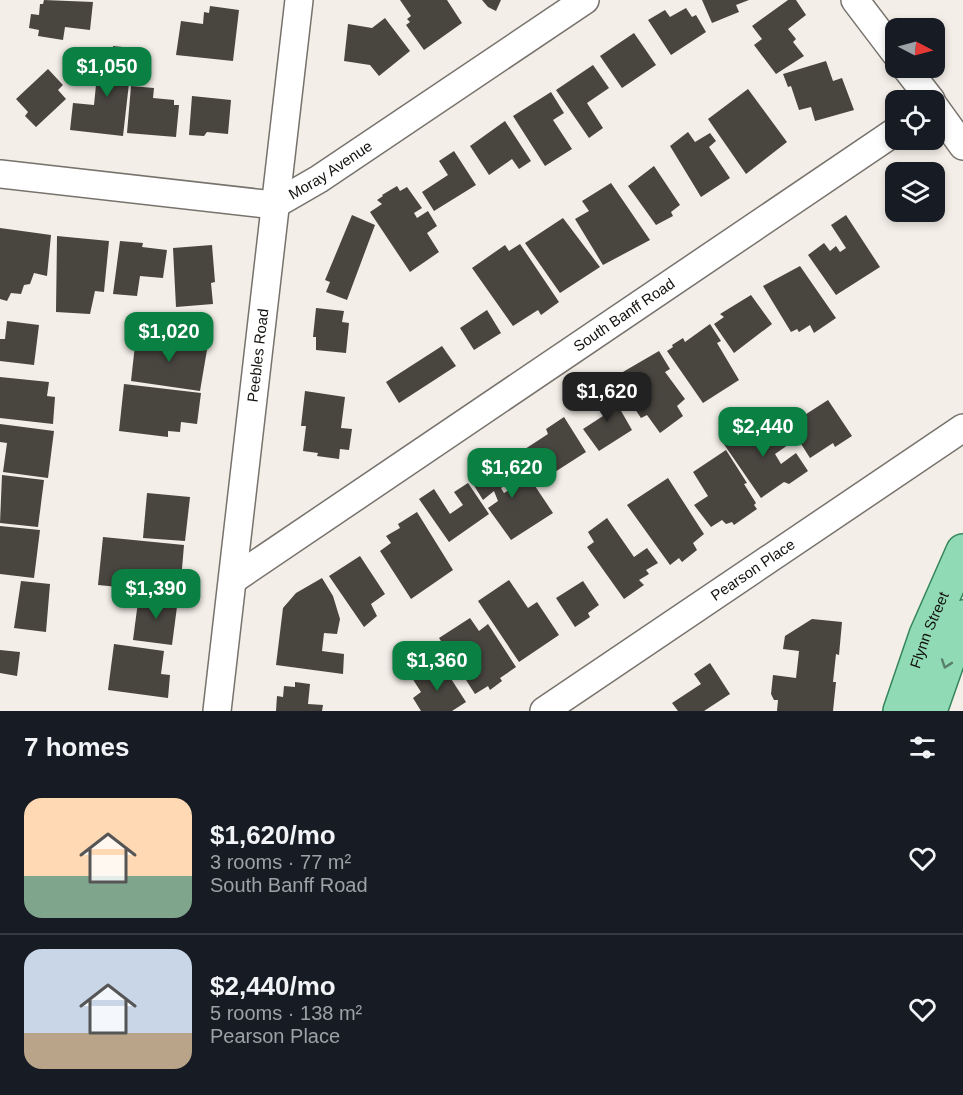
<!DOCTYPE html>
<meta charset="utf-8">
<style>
:root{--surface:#171b24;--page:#242831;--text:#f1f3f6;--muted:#9ea1a6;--line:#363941;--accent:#0b8043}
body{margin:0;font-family:Helvetica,sans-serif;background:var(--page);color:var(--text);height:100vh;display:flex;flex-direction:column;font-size:22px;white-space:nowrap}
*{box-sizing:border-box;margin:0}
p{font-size:20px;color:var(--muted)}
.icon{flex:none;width:33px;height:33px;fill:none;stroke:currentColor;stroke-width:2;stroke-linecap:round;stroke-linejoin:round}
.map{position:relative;height:711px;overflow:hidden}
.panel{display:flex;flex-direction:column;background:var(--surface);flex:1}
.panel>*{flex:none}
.needle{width:39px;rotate:96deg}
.tools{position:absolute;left:885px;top:18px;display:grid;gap:12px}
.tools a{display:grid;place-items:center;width:60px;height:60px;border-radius:12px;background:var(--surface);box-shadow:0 3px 9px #0003;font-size:30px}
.price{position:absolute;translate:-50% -51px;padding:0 14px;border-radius:12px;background:var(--accent);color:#fff;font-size:20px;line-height:39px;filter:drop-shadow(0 2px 3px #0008)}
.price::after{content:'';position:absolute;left:50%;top:36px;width:18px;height:14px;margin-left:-9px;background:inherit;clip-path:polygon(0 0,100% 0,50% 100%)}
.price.current{background:#222;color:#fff}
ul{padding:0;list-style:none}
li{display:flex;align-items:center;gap:18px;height:150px;padding:0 24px}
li+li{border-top:2px solid var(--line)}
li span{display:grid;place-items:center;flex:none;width:168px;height:120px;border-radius:18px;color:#555}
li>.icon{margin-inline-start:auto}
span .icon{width:72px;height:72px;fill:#fffc;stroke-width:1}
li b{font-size:26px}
h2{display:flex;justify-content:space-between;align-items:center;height:72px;padding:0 24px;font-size:26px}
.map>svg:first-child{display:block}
.building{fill:#49453f}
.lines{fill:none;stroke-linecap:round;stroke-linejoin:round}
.minor-casing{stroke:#77726c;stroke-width:30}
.major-casing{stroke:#34855b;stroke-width:36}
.minor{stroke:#fff;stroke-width:27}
.major{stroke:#90dbb6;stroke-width:33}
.oneway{stroke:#58806a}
.labels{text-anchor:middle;stroke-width:6;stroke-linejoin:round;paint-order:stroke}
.street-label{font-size:15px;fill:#13110e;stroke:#fffcf7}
</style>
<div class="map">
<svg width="963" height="711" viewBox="0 0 963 711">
<rect width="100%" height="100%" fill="#f3eee7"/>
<g class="building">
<path d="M44,0L93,2L90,30L65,27L63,40L38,36L39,30L29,28L31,14L39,15L40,4H43Z"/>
<path d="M400,0H447L462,23L424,50L406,25L410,22L407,19L411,16Z"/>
<path d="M482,0H501L496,11L488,7Z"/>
<path d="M702,0H749L736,5L739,12L712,23Z"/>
<path d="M788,0H796L806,15L788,29L796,39L793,42L804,56L776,74L754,45L762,39L752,26Z"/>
<path d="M210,6L239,10L233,61L176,55L181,21L203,24L204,12L209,13Z"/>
<path d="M686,8L692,17L696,15L706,32L671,55L648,20L665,10L670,17Z"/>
<path d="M385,18L410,51L379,76L370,65L344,61L348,24L372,28Z"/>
<path d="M634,33L656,65L622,88L600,56Z"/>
<path d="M113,46L133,48L123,136L70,130L73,103L94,105L98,65L111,67Z"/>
<path d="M826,61L833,81L842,78L854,110L815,121L811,107L799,110L791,86L788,87L783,74Z"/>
<path d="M593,65L609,88L587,103L603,128L589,138L556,90Z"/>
<path d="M48,69L63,85L58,90L66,99L36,127L25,116L28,112L16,99Z"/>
<path d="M131,86L154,88L153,98L174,100V105H179L176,137L127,133Z"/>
<path d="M748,89L787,142L746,174L708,119Z"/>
<path d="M551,92L564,113L553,120L572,149L545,166L513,116Z"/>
<path d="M192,96L231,100L228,134L207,132L204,136L189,135Z"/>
<path d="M505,121L531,161L519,169L512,159L489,175L470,146Z"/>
<path d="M688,132L695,142L710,133L716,141L709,147L730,178L701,197L670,146Z"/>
<path d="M454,151L476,185L434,211L422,192L448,175L439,161Z"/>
<path d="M654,166L680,205L671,212L673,216L656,225L628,186Z"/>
<path d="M611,183L650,240L603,265L575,219L589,211L582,201Z"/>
<path d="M397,186L400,191L407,187L422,208L414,213L417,218L428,211L437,226L427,233L439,252L410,272L370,212L382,204L377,200L383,196L382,195Z"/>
<path d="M352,215L375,225L347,300L326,292L330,282L325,280Z"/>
<path d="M846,215L880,267L836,295L808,255L824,243L830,251L836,246L840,252L846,248L831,225Z"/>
<path d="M563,218L600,267L560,293L525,243Z"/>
<path d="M0,228L51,235L47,276L34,273L30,284L24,285L21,294L11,293L7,301L0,299Z"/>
<path d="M57,236L109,241L104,292L95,291L90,314L56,312Z"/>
<path d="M120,241L143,243L142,247L167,250L163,278L140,276L137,296L113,294Z"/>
<path d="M520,244L559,302L541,315L538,310L513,326L472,268L505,245L509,251Z"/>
<path d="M212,245L215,282L211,283L213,304L176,307L173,248Z"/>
<path d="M800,266L836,318L814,333L810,325L799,332L797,329L791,332L763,286Z"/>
<path d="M751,295L772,324L734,353L714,324L724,317L720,314Z"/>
<path d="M316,308L344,311L342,322L349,323L346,353L316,350V337H313Z"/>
<path d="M487,310L501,333L474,350L460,328Z"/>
<path d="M7,321L39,325L34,365L0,361V339H5Z"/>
<path d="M710,324L721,341L717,343L739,380L703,403L667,351L673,347L672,345L683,338L685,342Z"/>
<path d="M136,336L208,344L200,391L131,381Z"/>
<path d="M442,346L456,366L399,403L386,382Z"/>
<path d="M659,351L670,369L665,372L685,399L677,406L683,416L660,433L647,415L641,418L631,403L633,401L616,376Z"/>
<path d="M0,377L49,382L47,396L55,397L53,424L0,418Z"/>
<path d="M124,384L201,393L197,424L181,422L180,432L168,431V437L119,431Z"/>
<path d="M609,390L632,430L599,451L583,429L603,416L593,401Z"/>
<path d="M305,391L345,397L341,428L352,429L349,450L340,449L339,459L317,456L318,453L303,451L306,426H301Z"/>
<path d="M828,400L852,436L835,447L833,443L810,458L789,425Z"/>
<path d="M564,417L586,452L544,479L525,449L548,434L546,429Z"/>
<path d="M748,421L755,432L760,429L763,433L774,425L788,445L775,454L781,464L796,453L808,471L789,484L784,482L761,498L721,440Z"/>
<path d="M0,424L54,431L48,478L3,472L7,443L0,442Z"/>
<path d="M726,450L747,483L744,484L756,503L754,505L757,509L734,525L732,522L726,524L722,520L711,527L694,505L708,496L693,472Z"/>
<path d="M506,457L517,477L501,488L504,493L529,477L553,513L511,540L488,508L498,501L494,491L483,500L470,479Z"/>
<path d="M2,475L44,480L38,527L0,523Z"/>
<path d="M668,478L704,534L693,543L697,550L682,562L679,558L670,565L627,505Z"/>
<path d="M468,483L489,514L449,542L419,499L434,489L450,514L463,505L454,492Z"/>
<path d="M147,493L190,497L185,541L143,538Z"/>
<path d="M417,512L453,570L411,599L380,551L391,543L386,536L400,528L398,524Z"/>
<path d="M607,518L634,557L647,548L658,563L646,570L649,574L639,580L644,585L624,599L587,547L594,542L588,532Z"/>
<path d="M0,526L40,530L34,578L0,574Z"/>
<path d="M103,537L184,545L180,593L98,585Z"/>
<path d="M360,556L385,594L371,604L377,616L364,627L329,576Z"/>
<path d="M322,578L333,596L340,619L337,634L324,633L322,651L344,654L343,674L276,665L283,608L296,593Z"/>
<path d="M509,580L528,608L537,602L559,635L519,662L478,601Z"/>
<path d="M21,581L50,584L46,632L14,628Z"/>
<path d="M583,581L599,605L588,613L590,617L575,627L556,598Z"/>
<path d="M139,594L178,599L172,645L133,640Z"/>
<path d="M470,618L479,631L488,624L516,667L500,678L502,681L490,690L488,686L475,694L439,638Z"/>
<path d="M812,619L842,622L839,655L836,654L833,682H836L833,711H777L778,700H774L771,694L773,675L796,678L799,651L783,649L785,636Z"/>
<path d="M114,644L164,651L161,674L170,675L168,698L108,690Z"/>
<path d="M0,650L20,652L17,676L0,673Z"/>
<path d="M710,663L730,694L704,711H678L672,703L701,684L694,674Z"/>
<path d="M429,665L438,677L446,671L466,702L452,711H421L413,698L421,692L412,678Z"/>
<path d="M295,682L310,684L308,704L323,705L322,711H276L277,696L283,697L284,686L295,687Z"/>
</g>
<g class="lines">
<g class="minor-casing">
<g id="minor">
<path d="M855,0L896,54"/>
<path d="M906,68L931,100"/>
<path d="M934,106L963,146"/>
<path id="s1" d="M0,174L274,205L319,179L585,0"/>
<path id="s2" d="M234,579L896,131"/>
<path id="s3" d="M217,711L299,0"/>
<path id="s4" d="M544,711L963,428"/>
</g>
</g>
<g class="major-casing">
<g id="major">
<path id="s5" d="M900,711L926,635L963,551"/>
<path d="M930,711L963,617"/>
</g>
</g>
<use href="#minor" class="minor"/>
<use href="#major" class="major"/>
</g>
<defs><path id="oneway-chevron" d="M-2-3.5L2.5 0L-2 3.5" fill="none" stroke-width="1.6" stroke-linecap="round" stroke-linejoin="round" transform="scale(1.5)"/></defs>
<use class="oneway" href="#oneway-chevron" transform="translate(946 664) rotate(109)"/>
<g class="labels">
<g class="street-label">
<text dy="5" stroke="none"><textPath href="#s1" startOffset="342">Moray Avenue</textPath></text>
<text dy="5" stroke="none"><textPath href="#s2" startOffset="471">South Banff Road</textPath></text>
<text dy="5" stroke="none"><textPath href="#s3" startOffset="358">Peebles Road</textPath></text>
<text dy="5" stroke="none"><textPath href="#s4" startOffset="252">Pearson Place</textPath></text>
<text dy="5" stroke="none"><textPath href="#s5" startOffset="86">Flynn Street</textPath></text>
</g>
</g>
</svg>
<div class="tools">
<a><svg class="needle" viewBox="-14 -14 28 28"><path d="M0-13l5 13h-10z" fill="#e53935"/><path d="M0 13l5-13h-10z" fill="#9ea1a6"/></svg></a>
<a><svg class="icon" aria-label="locate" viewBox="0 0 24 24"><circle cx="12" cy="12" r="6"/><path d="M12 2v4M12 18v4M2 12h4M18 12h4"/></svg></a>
<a><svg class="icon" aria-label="layers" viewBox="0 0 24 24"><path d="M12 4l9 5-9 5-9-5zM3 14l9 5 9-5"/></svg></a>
</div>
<b class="price" style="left:107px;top:98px">$1,050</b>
<b class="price" style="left:169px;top:363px">$1,020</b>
<b class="price current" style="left:607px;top:423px">$1,620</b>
<b class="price" style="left:763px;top:458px">$2,440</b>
<b class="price" style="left:512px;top:499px">$1,620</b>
<b class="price" style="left:156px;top:620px">$1,390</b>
<b class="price" style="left:437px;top:692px">$1,360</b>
</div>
<section class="panel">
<h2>7 homes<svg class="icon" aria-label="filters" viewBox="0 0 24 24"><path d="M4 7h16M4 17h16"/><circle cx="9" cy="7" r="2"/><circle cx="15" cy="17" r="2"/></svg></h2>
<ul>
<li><span style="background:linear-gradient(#ffd9b3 65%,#7fa58c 0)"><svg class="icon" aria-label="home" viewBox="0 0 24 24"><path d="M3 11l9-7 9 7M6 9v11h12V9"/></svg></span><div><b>$1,620/mo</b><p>3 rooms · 77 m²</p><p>South Banff Road</p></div><svg class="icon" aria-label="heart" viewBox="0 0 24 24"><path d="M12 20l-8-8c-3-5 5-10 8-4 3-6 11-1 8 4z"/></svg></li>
<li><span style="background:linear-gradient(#c9d6e8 70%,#b9a48a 0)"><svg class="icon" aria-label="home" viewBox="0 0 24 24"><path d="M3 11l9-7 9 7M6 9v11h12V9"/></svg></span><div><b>$2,440/mo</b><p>5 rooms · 138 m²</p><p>Pearson Place</p></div><svg class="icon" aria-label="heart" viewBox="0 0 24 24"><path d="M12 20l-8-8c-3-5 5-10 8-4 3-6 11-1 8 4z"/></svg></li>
</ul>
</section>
